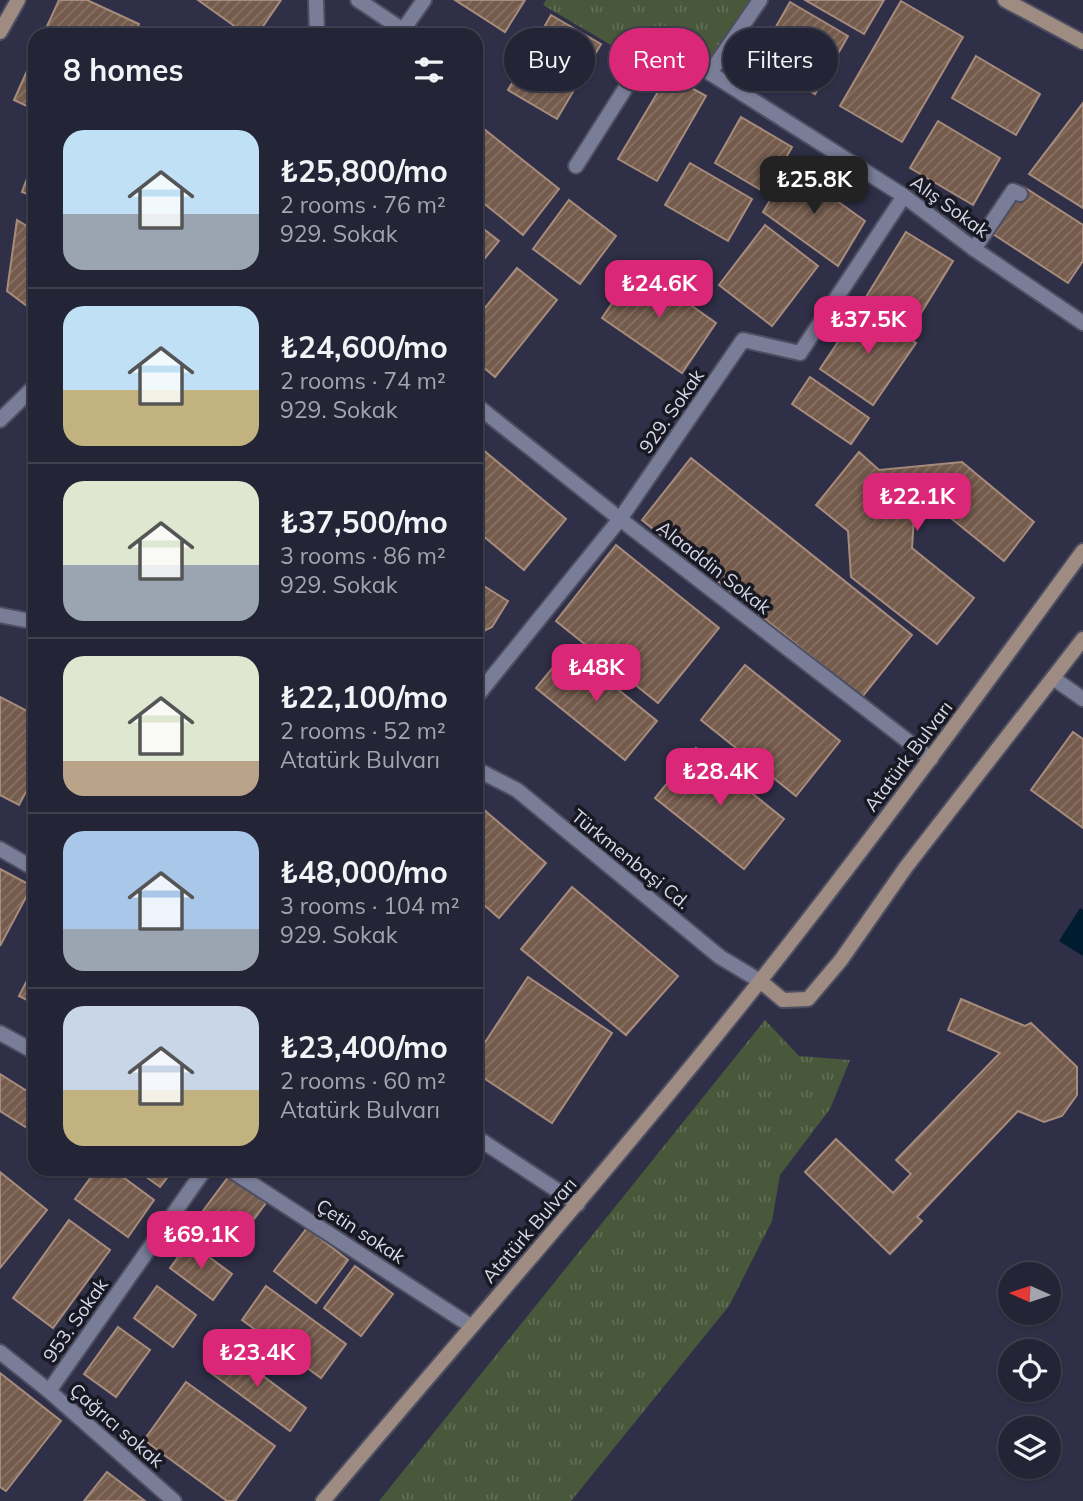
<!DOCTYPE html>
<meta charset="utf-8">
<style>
:root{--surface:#232435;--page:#2b2c3d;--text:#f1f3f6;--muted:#a3a4ad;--line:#404150;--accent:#db2777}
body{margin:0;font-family:Mulish,sans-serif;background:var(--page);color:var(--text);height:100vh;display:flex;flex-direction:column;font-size:26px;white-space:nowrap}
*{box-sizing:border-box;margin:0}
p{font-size:23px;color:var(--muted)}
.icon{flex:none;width:38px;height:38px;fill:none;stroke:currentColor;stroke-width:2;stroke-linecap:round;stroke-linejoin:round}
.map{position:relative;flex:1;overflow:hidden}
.details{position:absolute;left:28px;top:28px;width:455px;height:1148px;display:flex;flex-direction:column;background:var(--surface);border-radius:21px;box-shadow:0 2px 5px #0004,0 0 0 2px var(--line)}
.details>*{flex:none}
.hud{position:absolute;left:504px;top:28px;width:472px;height:63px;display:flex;gap:14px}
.needle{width:46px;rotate:273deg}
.tools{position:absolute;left:998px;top:1262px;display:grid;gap:14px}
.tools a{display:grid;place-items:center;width:63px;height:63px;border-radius:50%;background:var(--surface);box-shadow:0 2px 5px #0004,0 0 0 2px var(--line);font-size:35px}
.price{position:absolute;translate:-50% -60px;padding:0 16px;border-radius:14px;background:var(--accent);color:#fff;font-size:23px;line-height:46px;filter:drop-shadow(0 2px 4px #0008)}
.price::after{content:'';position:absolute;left:50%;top:42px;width:21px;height:16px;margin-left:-10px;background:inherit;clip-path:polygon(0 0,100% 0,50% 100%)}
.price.active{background:#222;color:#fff}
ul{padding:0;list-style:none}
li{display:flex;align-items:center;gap:21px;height:175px;padding:0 35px}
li+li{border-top:2px solid var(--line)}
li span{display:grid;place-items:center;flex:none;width:196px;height:140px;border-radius:21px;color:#555}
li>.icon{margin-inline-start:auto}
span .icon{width:84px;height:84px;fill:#fffc;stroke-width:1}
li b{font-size:30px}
h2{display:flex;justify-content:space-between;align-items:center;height:84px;padding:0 35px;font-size:30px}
.chip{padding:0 24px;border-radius:32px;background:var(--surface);box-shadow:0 2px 5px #0004,0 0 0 2px var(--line);font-size:24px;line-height:63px}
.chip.active{background:var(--accent);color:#fff}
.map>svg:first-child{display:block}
.grass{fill:url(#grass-tufts)}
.water{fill:#001c2f}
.building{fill:url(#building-hatch);stroke:#a78b7c;stroke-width:2}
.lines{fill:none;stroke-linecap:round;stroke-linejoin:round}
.lane-casing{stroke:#4d4e61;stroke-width:18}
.street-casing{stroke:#4d4e61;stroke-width:18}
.secondary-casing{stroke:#4d4e61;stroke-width:18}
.lane{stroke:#7a7d98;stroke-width:14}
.street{stroke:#7a7d98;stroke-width:14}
.secondary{stroke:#9e8b81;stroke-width:14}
.labels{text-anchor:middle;stroke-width:7;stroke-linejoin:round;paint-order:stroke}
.street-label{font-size:19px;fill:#d8d9e8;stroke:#191924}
</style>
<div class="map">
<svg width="1083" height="1501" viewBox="0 0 1083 1501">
<defs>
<pattern id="grass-tufts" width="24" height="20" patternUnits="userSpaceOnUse" patternTransform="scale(1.75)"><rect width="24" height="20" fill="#49573a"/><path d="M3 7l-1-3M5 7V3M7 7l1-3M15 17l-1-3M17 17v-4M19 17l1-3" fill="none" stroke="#626f56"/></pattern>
<pattern id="building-hatch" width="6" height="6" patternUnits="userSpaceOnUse" patternTransform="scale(1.75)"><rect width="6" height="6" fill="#745b4c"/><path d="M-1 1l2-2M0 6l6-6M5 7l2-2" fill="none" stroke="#877266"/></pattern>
</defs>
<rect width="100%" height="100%" fill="#2f3047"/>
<g class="grass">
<path d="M546,0H753L709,68L667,48L638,61L543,5Z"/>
<path d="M765,1020L799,1056L850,1060L830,1109L780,1175L772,1221L729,1306L571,1501H379Z"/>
</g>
<path class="water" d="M1080,908L1083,910V956L1059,941Z"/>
<g class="building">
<path d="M59,0H87L139,24L134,35H43Z"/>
<path d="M198,0H281L257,35H247Z"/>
<path d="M455,0H525L505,32Z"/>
<path d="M805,0H884L864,34Z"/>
<path d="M901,1L963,37L902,142L840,106Z"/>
<path d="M790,2L848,36L815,94L757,60Z"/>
<path d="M551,15L601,44L557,119L508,90Z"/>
<path d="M35,53V110L14,100Z"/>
<path d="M976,56L1040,94L1016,135L952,98Z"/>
<path d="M668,75L706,96L657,181L618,159Z"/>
<path d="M1083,103V208L1029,174Z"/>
<path d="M741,117L792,147L766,193L715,163Z"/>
<path d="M938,121L1000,158L973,205L910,168Z"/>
<path d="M484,129L559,189L523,235L476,197V138Z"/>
<path d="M35,157V197L22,192Z"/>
<path d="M690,163L752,199L728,241L665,205Z"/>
<path d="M790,167L865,221L838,266L763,212Z"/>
<path d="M1024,187L1083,225V261L1068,283L993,234Z"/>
<path d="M569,200L616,236L580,284L533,249Z"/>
<path d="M17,220L35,231V312L7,291Z"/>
<path d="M476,223L499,241L476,269Z"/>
<path d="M765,225L818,266L772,326L719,285Z"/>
<path d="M906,232L953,261L913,326L866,297Z"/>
<path d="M637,267L716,323L682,373L602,318Z"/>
<path d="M517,268L557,300L495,377L476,361V319Z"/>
<path d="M862,306L916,343L873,405L820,369Z"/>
<path d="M810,377L869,418L851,444L792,404Z"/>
<path d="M476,444L566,519L524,570L476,530Z"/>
<path d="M859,452L879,470L962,462L1034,522L1004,561L942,511L914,518L912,548L974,598L937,644L851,577L848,531L816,505Z"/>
<path d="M691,458L912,635L862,697L642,520Z"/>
<path d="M616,545L719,628L658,703L556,621Z"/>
<path d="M476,581L508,601L492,627L476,635Z"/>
<path d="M568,649L657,721L625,760L536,688Z"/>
<path d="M745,665L840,741L796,796L701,720Z"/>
<path d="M0,697L35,715V775L19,805L0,795Z"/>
<path d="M1073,732L1083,739V828L1031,790Z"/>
<path d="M696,748L784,819L744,869L655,798Z"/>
<path d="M483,809L546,863L499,918L476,898V817Z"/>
<path d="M0,869L32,886L0,946Z"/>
<path d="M572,887L678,976L626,1035L521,949Z"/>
<path d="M35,965V1004L19,996Z"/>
<path d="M528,977L612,1033L552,1123L476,1073V1056Z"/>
<path d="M961,999L1025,1026L1031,1023L1077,1067V1095L1062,1116L1044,1122L1018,1111L917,1217L922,1221L890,1254L805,1172L836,1139L893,1193L911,1174L896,1160L1000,1053L948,1030Z"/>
<path d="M0,1074L35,1096V1133L0,1111Z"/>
<path d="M97,1169H112L154,1200L128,1237L75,1199Z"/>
<path d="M135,1169H174L160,1187Z"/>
<path d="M0,1172L47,1210L0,1268Z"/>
<path d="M229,1176L266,1203L234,1246L197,1219Z"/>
<path d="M69,1220L110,1250L53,1328L13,1298Z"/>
<path d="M307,1228L348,1260L316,1303L274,1271Z"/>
<path d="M189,1242L232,1274L213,1300L170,1268Z"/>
<path d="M355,1266L393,1294L361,1336L324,1308Z"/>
<path d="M157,1286L196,1315L173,1347L134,1318Z"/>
<path d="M266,1286L346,1344L321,1378L242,1320Z"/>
<path d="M118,1327L150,1350L116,1397L84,1374Z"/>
<path d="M224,1347L306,1408L290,1431L207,1370Z"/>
<path d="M0,1373L61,1421L6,1491L0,1487Z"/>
<path d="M186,1382L275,1446L235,1501H227L144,1440Z"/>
<path d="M107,1472L145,1501H84Z"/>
</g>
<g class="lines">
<g class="lane-casing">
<path id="lane" d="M974,249L1013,191L1020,194"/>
</g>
<g class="street-casing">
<g id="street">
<path d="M316,0L317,35"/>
<path d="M358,0L403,30L424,0"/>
<path d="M710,73L760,0"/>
<path d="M576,166L635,73L648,59L659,53L665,52L710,73L904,196L974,249L1083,323"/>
<path d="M476,405L620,519L931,759"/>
<path d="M0,420L35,386"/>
<path d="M0,615L35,622"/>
<path d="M1053,678L1083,699"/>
<path d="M476,697L620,519L743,340L800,353L904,196"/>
<path d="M476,769L517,790L720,957L760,981"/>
<path d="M0,849L35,869"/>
<path d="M0,1033L35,1052"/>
<path d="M476,1137L578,1204"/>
<path d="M229,1169L471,1326"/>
<path d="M0,1352L49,1391L174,1501"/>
<path d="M49,1391L205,1169"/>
</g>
</g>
<g class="secondary-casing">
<g id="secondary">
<path d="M1005,0L1083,42"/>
<path d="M0,32L18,0"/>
<path d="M760,981L783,1000L808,999L841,960L906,867L1083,639"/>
<path d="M323,1501C469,1328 619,1159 760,981C871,841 977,696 1083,551"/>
</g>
</g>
<use href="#lane" class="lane"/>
<use href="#street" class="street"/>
<use href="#secondary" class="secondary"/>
</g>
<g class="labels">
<g class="street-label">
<text transform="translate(950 206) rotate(36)" y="7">Alış Sokak</text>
<text transform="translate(671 411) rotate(-55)" y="7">929. Sokak</text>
<text transform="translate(714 567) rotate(38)" y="7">Alaaddin Sokak</text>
<text transform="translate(908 756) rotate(-53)" y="7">Atatürk Bulvarı</text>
<text transform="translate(631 859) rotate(39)" y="7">Türkmenbaşi Cd.</text>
<text transform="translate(529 1230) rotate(-49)" y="7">Atatürk Bulvarı</text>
<text transform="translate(361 1231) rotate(33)" y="7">Çetin sokak</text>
<text transform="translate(75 1320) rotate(-55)" y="7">953. Sokak</text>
<text transform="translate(117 1425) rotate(41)" y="7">Çağrıcı sokak</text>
</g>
</g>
</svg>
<div class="tools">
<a><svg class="needle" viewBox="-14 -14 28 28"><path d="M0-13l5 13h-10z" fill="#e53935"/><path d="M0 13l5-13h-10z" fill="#a3a4ad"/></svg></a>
<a><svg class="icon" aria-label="locate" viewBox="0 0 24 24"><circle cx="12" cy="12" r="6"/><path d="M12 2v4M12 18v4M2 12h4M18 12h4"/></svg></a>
<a><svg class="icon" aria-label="layers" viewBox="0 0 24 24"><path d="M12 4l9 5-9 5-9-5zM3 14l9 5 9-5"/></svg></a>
</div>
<b class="price active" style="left:814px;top:216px">₺25.8K</b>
<b class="price" style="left:659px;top:320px">₺24.6K</b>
<b class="price" style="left:868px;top:356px">₺37.5K</b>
<b class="price" style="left:917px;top:533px">₺22.1K</b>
<b class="price" style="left:596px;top:704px">₺48K</b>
<b class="price" style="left:720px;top:808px">₺28.4K</b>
<b class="price" style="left:201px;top:1271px">₺69.1K</b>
<b class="price" style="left:257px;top:1389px">₺23.4K</b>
<div class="hud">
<a class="chip">Buy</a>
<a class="chip active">Rent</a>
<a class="chip">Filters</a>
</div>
<section class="details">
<h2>8 homes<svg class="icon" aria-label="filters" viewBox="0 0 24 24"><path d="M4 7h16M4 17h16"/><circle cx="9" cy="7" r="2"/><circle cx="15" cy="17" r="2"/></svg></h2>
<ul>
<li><span style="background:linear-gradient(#bfe0f5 60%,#9aa5b1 0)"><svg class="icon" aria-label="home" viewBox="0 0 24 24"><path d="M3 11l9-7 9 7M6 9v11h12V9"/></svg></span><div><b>₺25,800/mo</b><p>2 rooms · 76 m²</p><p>929. Sokak</p></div></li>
<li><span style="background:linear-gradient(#bfe0f5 60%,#c2b280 0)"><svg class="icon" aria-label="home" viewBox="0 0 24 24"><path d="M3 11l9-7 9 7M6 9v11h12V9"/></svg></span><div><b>₺24,600/mo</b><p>2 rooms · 74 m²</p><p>929. Sokak</p></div></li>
<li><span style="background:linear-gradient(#dfe7d0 60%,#9aa5b1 0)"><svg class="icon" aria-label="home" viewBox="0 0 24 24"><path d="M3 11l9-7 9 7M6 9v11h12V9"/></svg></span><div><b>₺37,500/mo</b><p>3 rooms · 86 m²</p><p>929. Sokak</p></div></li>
<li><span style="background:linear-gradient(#dfe7d0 75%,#b9a48a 0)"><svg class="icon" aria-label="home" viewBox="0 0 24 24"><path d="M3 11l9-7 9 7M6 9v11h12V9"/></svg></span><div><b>₺22,100/mo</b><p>2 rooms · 52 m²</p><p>Atatürk Bulvarı</p></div></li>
<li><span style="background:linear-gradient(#a9c7e8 70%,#9aa5b1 0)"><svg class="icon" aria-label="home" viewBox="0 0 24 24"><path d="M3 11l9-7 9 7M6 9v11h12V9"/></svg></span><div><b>₺48,000/mo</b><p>3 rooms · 104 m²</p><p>929. Sokak</p></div></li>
<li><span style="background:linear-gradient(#c9d6e8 60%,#c2b280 0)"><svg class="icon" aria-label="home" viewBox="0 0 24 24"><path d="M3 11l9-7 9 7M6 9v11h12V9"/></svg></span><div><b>₺23,400/mo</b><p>2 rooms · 60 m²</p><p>Atatürk Bulvarı</p></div></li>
</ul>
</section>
</div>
